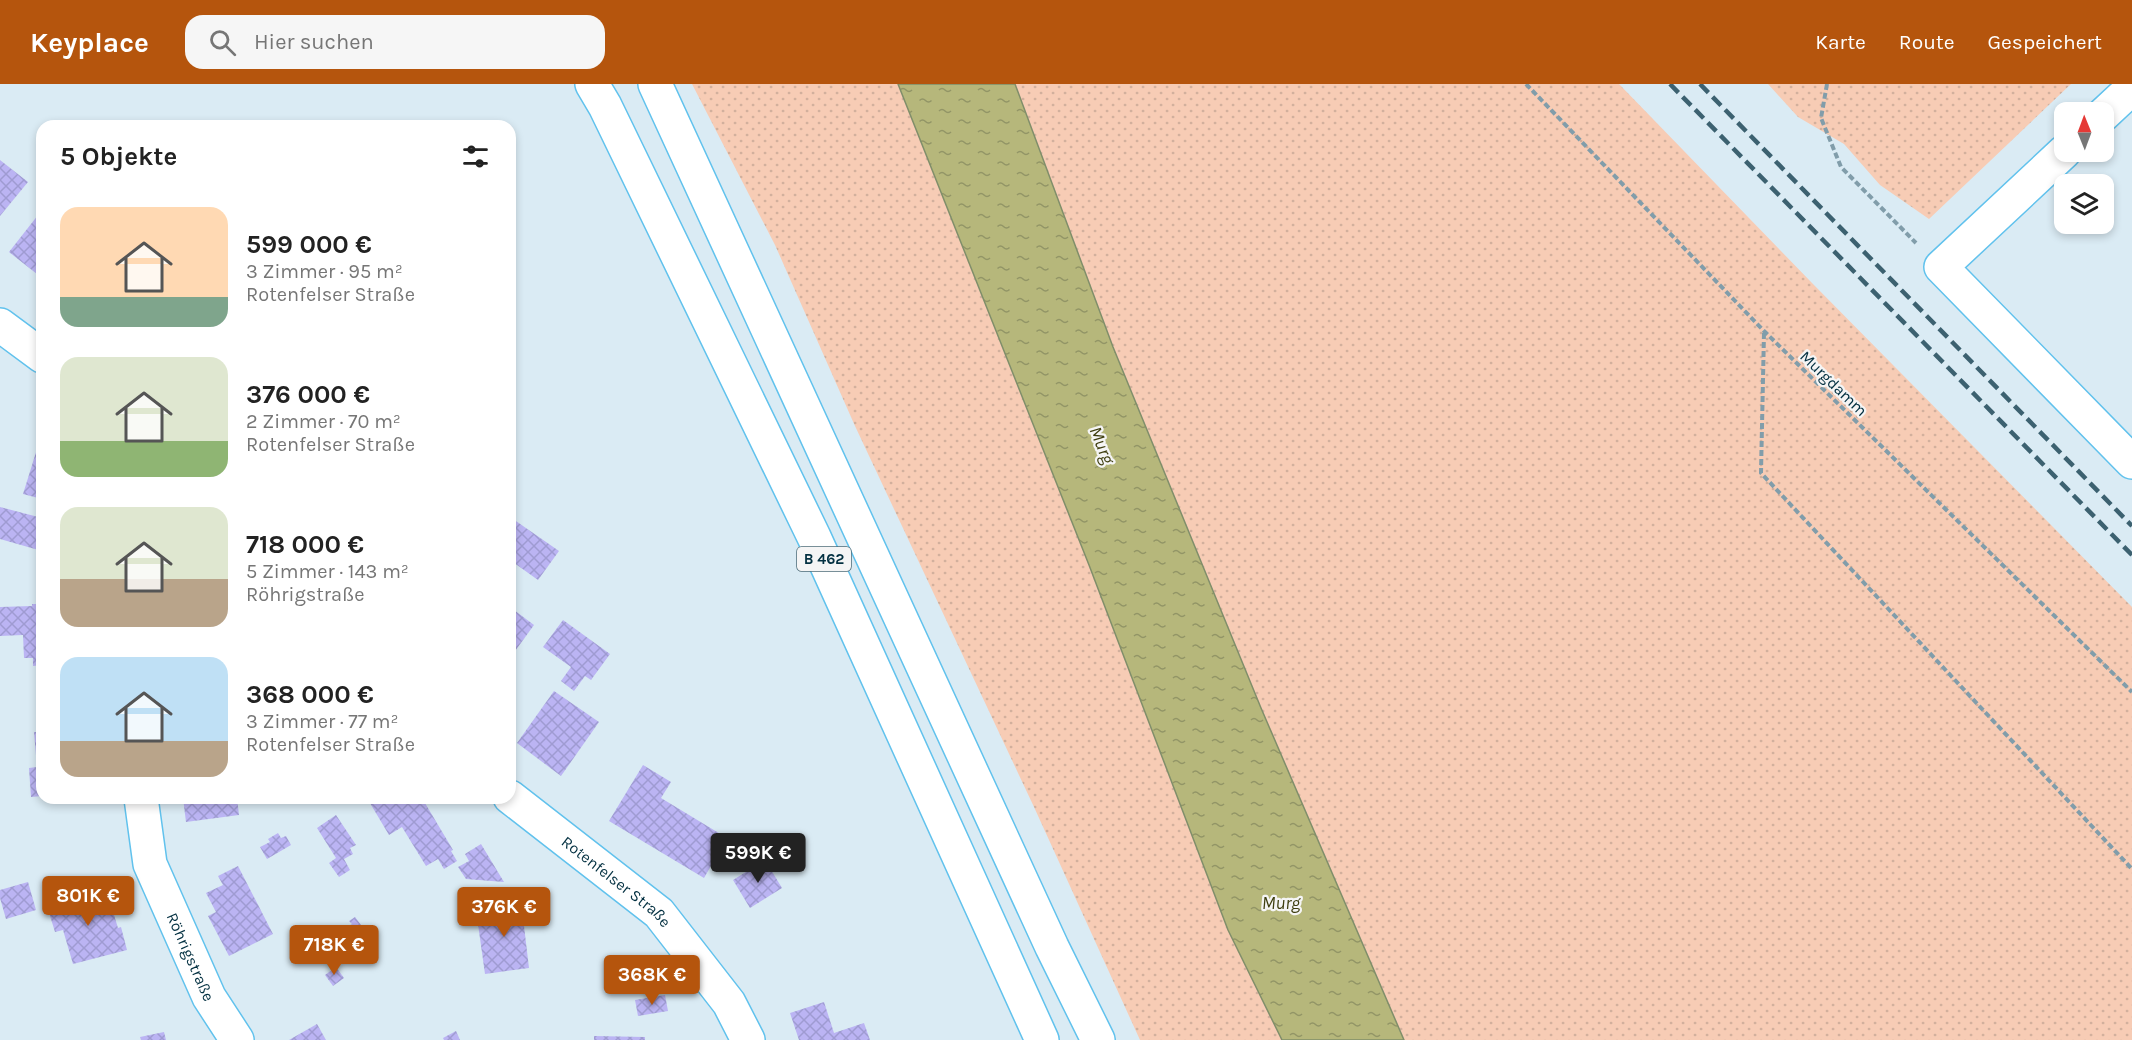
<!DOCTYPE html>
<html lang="de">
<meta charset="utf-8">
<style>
:root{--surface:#fff;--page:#f6f6f6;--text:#222;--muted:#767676;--accent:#b5550d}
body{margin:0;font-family:Karla,sans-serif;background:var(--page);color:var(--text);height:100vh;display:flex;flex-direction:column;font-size:22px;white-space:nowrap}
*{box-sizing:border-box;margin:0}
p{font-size:20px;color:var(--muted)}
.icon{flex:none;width:33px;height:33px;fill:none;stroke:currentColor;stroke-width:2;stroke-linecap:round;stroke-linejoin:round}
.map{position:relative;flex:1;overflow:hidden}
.details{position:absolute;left:36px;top:36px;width:480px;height:684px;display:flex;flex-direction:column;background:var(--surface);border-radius:18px;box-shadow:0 3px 9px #0003}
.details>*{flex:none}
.needle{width:39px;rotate:359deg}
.tools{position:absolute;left:2054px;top:18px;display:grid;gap:12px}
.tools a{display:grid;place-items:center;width:60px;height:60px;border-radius:12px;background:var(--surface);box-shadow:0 3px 9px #0003;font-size:30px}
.price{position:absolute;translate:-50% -51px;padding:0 14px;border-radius:6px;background:var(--accent);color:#fff;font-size:20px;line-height:39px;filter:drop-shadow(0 2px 3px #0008)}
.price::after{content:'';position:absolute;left:50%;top:36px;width:18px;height:14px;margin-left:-9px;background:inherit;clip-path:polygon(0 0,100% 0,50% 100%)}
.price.active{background:#222;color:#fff}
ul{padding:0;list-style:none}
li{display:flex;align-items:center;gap:18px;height:150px;padding:0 24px}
li span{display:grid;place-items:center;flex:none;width:168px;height:120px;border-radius:18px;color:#555}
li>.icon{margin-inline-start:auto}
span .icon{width:72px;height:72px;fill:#fffc;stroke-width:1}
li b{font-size:26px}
h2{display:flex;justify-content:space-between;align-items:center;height:72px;padding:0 24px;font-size:26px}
header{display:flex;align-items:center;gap:36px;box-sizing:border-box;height:84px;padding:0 30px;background:var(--accent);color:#fff}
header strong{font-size:28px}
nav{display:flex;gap:33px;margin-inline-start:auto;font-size:21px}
.search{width:420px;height:54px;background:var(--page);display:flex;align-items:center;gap:15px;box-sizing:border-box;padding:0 21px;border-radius:18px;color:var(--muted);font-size:22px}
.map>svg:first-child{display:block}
.grass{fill:url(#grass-dots)}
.water{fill:url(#water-ripples);stroke:#808e6a;stroke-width:1.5}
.building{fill:url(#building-cross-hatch)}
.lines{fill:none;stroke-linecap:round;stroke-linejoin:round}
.minor-casing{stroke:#61c2ed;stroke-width:36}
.highway-casing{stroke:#61c2ed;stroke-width:36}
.path{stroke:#819daa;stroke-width:4;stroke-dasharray:6 3;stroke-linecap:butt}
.minor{stroke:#fff;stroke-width:33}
.highway{stroke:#fff;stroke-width:33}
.rail{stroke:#3c6170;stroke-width:4.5;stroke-dasharray:12 6;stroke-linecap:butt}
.labels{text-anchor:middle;stroke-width:4.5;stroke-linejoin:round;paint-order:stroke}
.shield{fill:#f5f5f5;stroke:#4c6b77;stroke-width:1.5}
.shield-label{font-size:15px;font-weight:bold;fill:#033041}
.street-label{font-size:16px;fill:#033041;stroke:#f5f5f5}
.water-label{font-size:18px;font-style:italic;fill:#3e3e0f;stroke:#f5f5f5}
</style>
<header>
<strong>Keyplace</strong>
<div class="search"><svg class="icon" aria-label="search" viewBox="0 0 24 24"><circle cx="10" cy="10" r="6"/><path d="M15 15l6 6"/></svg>Hier suchen</div>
<nav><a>Karte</a><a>Route</a><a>Gespeichert</a></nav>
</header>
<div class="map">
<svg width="2132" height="956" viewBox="0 0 2132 956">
<defs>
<pattern id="grass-dots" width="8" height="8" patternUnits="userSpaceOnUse" patternTransform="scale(1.5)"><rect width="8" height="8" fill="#f7ccb5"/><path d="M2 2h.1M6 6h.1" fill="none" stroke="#d2b09d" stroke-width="1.8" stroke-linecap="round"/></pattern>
<pattern id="water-ripples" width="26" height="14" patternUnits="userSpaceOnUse" patternTransform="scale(1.5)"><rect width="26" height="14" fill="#b6b77b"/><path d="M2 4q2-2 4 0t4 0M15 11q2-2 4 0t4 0" fill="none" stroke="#929566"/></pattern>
<pattern id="building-cross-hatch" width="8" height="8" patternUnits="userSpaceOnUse" patternTransform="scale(1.5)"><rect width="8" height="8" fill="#bbb4f3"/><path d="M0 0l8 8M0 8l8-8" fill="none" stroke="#9f9bd2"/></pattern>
</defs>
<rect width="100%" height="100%" fill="#daebf4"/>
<g class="grass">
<path d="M692,0H898L1089,481L1228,846L1282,956H1140L1034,723L855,342L775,161Z"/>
<path d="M1015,0H1619L1812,199L2132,523V956H1404L1261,624L1113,263Z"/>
<path d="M1768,0H2071L1929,135L1880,101L1844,60L1798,33Z"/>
</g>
<path class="water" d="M898,0H1015L1113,263L1261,624L1404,956H1282L1228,846L1089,481Z"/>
<g class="building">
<path d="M0,76L28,98L0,132Z"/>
<path d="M42,126V194L9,168Z"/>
<path d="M42,349V415L23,410Z"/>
<path d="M0,423L42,434V467L0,455Z"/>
<path d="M513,435L559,467L538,496L510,476V439Z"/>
<path d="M32,520H42V581L33,582V574H24L23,551L0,552V523L32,522Z"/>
<path d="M510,523L534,541L510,574Z"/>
<path d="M563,536L610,570L591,596L585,592L574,607L561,597L571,583L543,563Z"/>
<path d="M554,607L599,638L561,692L517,659Z"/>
<path d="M34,648H42V712L31,713L29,684L37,683Z"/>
<path d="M643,681L671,698L661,714L727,754L704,794L609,737Z"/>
<path d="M183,714H237L239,731L186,738Z"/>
<path d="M367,714H422L453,766L451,767L457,777L444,785L438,775L426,782L402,743L389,751Z"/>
<path d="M336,731L356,761L350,764L353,770L344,775L350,786L339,793L329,779L336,774L317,744Z"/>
<path d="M278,749L281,754L286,752L291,761L267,775L260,763L270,758L268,755Z"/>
<path d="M481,760L504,798L466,795L458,783L469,777L465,770Z"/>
<path d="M765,776L782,804L750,824L733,796Z"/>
<path d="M238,782L273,850L229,872L208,832L216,828L206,809L223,801L218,792Z"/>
<path d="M28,798L36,826L6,835L0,814V806Z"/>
<path d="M107,808L118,844L121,843L127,866L73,880L63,846L55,848L47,822L82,812L83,815Z"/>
<path d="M526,821L529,841L524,842L529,884L485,890L476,826Z"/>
<path d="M355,833L367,849L352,860L342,846L352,840L349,837Z"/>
<path d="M336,883L344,894L333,902L325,891Z"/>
<path d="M665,911L668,927L638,932L635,916Z"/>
<path d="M824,918L834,949L864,939L870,956H799L790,929Z"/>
<path d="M317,940L326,956H289Z"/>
<path d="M456,947L460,956H444L443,954Z"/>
<path d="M164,948L166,956H141L140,953Z"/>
<path d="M594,952L645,953V956H594Z"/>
</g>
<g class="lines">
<g class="minor-casing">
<g id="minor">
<path d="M2103,31L2132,4"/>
<path d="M2064,68L1941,183L2132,378"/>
<path d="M0,241L42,272"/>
<path id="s1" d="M510,713L659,829L729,919L748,956"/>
<path id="s2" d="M141,714L150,780L209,913L237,956"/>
</g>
</g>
<g class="highway-casing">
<g id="highway">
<path d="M592,0L605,22L814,453L1042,956"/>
<path d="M655,0L1052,863L1098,956"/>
</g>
</g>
<g class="path">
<path d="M1526,0L1764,247L2132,608"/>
<path d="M1827,0L1821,34L1841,83L1916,159"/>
<path d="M1764,249L1761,389L2132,785"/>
</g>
<use href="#minor" class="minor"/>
<use href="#highway" class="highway"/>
<g class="rail">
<path d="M1670,0L2132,471"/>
<path d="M1700,0L2132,442"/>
</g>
</g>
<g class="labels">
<rect class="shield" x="797" y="463" width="54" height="24" rx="4.5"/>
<g class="shield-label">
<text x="824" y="480">B 462</text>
</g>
<g class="street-label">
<text transform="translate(1834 299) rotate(44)" y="6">Murgdamm</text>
<text dy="6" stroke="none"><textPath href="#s1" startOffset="136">Rotenfelser Straße</textPath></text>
<text dy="6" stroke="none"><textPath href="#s2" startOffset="168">Röhrigstraße</textPath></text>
</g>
<g class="water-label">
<text transform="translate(1102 361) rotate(68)" y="6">Murg</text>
<text x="1281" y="825">Murg</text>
</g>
</g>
</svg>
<div class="tools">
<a><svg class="needle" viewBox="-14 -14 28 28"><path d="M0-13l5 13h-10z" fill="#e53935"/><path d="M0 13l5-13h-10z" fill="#767676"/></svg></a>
<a><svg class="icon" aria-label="layers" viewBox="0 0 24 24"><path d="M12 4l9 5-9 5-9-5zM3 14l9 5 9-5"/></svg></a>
</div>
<b class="price active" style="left:758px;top:800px">599K €</b>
<b class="price" style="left:88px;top:843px">801K €</b>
<b class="price" style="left:504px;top:854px">376K €</b>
<b class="price" style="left:334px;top:892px">718K €</b>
<b class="price" style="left:652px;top:922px">368K €</b>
<section class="details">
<h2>5 Objekte<svg class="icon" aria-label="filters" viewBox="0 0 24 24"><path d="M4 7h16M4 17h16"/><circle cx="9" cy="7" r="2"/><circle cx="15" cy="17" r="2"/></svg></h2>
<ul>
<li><span style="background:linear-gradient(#ffd9b3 75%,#7fa58c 0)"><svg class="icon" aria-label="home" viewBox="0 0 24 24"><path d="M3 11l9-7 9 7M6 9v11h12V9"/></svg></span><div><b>599 000 €</b><p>3 Zimmer · 95 m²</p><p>Rotenfelser Straße</p></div></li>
<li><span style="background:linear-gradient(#dfe7d0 70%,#8fb573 0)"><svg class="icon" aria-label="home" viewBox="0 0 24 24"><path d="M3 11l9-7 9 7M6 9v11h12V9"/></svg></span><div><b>376 000 €</b><p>2 Zimmer · 70 m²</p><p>Rotenfelser Straße</p></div></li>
<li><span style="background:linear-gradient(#dfe7d0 60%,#b9a48a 0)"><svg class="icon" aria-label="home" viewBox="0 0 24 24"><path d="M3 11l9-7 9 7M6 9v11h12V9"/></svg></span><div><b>718 000 €</b><p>5 Zimmer · 143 m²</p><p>Röhrigstraße</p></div></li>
<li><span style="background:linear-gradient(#bfe0f5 70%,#b9a48a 0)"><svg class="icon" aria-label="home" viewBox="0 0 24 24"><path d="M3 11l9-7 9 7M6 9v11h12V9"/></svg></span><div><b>368 000 €</b><p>3 Zimmer · 77 m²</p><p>Rotenfelser Straße</p></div></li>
</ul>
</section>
</div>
